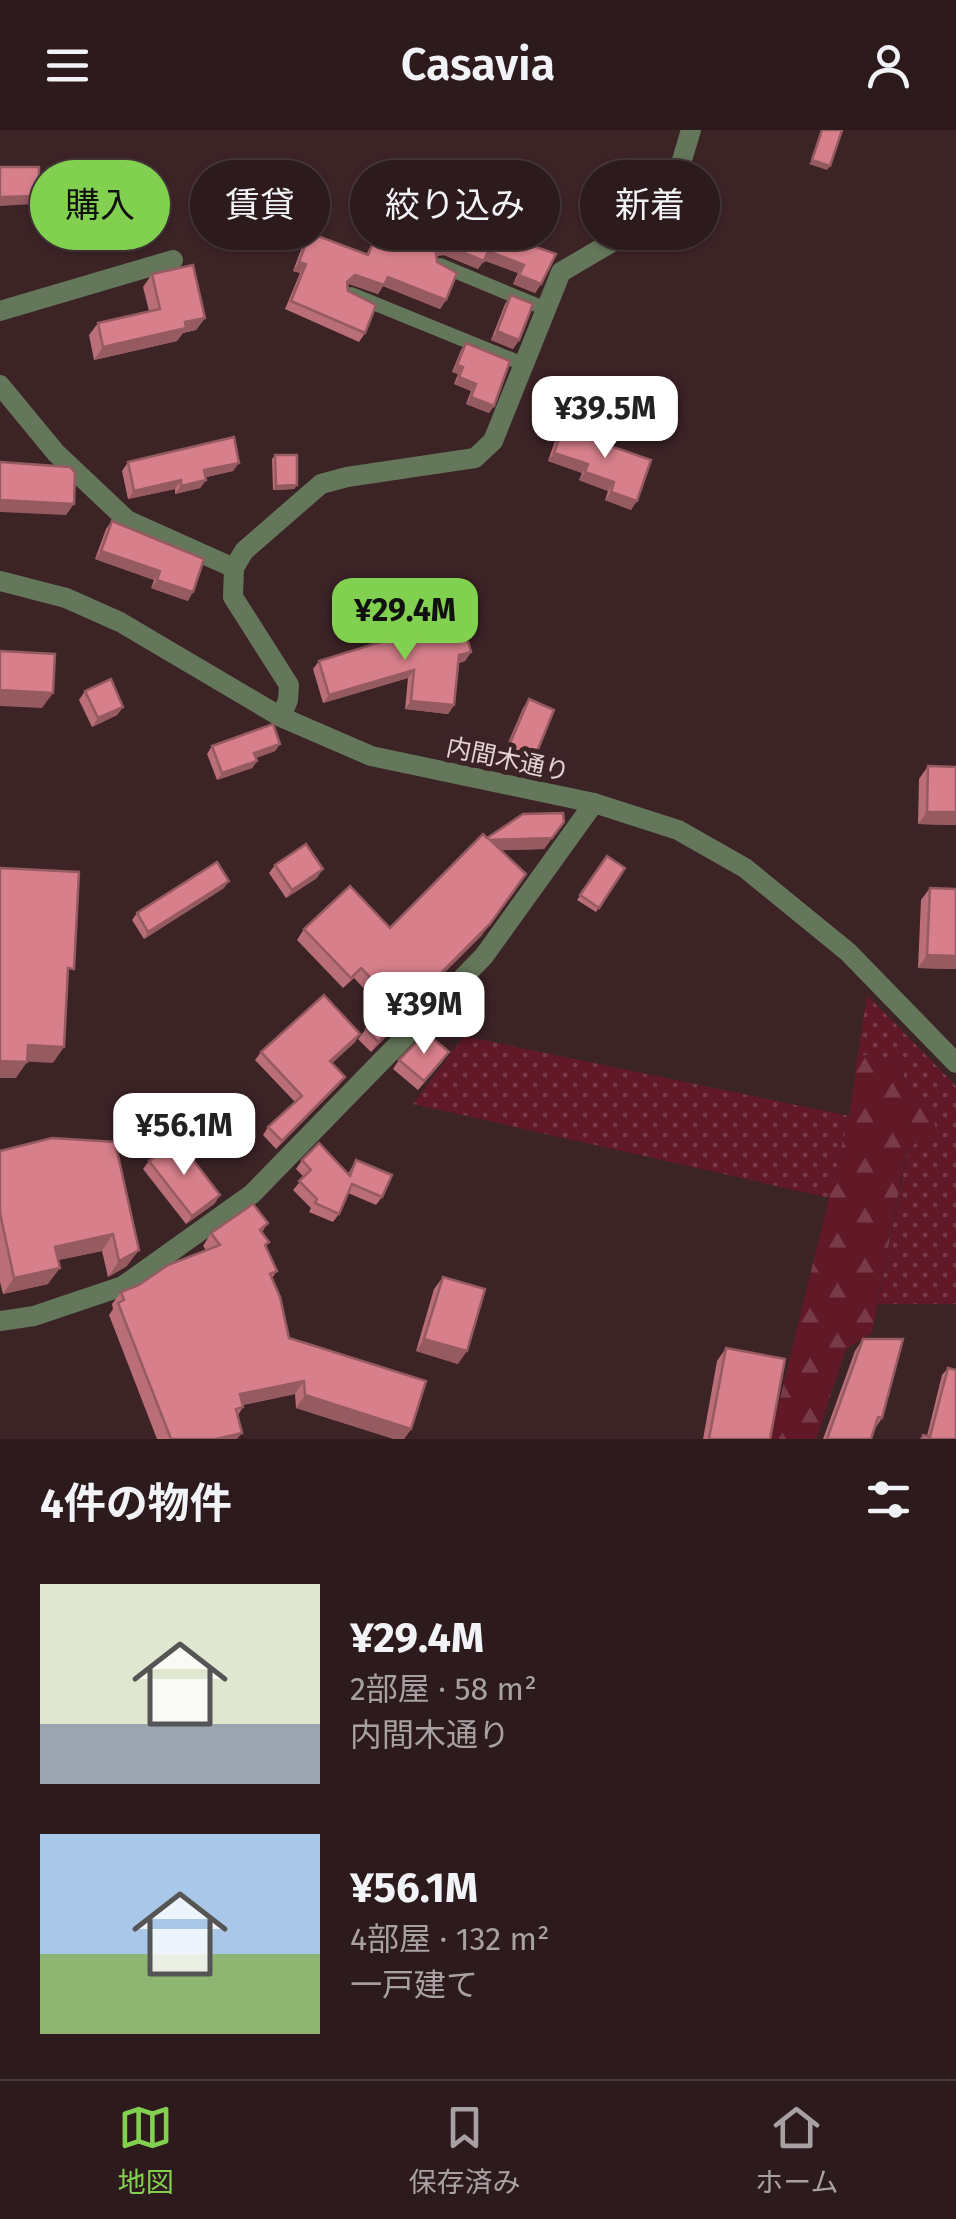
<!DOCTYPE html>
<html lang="ja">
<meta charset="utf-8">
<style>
:root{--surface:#2d1a1c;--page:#352325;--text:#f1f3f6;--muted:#a7a1a3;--line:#48383b;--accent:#82d04f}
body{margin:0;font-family:"Fira Sans","Noto Sans JP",sans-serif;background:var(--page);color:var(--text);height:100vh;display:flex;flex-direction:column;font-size:38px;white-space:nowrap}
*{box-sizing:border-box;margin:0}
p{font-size:32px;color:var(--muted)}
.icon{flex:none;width:55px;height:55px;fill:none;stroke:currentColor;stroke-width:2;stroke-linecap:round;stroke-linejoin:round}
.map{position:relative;height:1309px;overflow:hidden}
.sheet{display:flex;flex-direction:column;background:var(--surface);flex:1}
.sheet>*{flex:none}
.guide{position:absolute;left:30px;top:30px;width:898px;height:90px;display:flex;gap:20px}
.price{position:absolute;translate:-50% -85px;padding:0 22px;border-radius:20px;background:#fff;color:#222;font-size:32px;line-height:65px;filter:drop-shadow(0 2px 5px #0008)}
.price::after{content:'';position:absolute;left:50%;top:60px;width:30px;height:22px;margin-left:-15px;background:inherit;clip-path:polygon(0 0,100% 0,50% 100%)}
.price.on{background:var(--accent);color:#111}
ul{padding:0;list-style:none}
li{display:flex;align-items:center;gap:30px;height:250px;padding:0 40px}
li span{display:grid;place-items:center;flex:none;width:280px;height:200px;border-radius:0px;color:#555}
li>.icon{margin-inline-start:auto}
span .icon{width:120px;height:120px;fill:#fffc;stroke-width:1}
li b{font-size:42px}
h2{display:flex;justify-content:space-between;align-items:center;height:120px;padding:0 40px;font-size:42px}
.tag{padding:0 35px;border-radius:45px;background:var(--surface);box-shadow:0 2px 8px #0004,0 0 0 2px var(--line);font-size:35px;line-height:90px}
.tag.on{background:var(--accent);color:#111}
header{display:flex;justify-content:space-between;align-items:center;height:130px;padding:0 40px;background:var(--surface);font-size:45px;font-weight:600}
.menu{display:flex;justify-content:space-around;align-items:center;height:140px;border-top:2px solid var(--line);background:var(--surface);font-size:28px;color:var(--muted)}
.menu a{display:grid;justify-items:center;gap:5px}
.menu .on{color:var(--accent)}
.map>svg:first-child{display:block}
.grass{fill:url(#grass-dots)}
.forest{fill:url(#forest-firs)}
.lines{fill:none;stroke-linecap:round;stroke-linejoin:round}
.service{stroke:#64775a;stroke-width:14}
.minor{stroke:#64775a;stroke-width:20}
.tertiary{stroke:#64775a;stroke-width:20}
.wall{fill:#b96e78}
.shaded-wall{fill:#965a61}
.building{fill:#d7808b;stroke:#965a61;stroke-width:2.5}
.labels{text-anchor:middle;stroke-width:10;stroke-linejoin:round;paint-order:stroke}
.street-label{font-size:25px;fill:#e4d3d4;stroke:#3c2326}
</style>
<header><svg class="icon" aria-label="menu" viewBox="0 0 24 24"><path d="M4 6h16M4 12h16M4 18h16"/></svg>Casavia<svg class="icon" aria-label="person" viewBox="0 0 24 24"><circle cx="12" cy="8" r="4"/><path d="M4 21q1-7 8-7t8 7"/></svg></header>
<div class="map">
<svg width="956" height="1309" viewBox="0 0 956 1309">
<defs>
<pattern id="grass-dots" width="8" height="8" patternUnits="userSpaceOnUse" patternTransform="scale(2.5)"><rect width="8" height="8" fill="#611928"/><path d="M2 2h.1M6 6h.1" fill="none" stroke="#783a46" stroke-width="1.8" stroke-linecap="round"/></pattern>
<pattern id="forest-firs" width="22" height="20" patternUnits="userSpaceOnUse" patternTransform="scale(2.5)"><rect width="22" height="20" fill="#611928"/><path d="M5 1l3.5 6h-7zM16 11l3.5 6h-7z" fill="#783a46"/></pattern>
</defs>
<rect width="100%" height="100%" fill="#3c2326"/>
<g class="grass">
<path d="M867,865L956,956V1174H878L908,1018L932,984L908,967L901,931L858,924Z"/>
<path d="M464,906L849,986L830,1068L413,974Z"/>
</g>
<path class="forest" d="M858,924L901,931L908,967L932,984L937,1003L907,1018L872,1203L846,1219L816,1309H770L849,986Z"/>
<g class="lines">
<g class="service">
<path d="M440,135L546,179"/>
<path d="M351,164L523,234"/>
</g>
<g class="minor">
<path d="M0,181L173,130"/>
<path d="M0,255L56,323L127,390L234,438"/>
<path d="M281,587L288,570L289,555L233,467L234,438L244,421L321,354L347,347L475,328L493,311L561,142L660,84L673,60L691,0"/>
<path d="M0,1191L34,1186L123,1156L252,1064L484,826L594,673"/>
</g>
<path class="tertiary" d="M0,451L66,468L120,492L281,587L371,626L594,673L678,700L745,738L848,822L956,933"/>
</g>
<g class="wall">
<path d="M430,65L496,103L541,154L535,163L513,154L518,143L484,130L478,139L444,125L436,126L446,170L440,179L383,156L378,164L349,154L347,155L348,161L365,203L359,212L285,179L300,143L293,141L304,112L310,103L366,125L376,106L406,118L424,73Z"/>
<path d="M152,144L205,188L196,200L183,203L177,211L94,230L89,205L98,193L149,181L143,157Z"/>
<path d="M511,165L519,210L513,219L491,210L505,174Z"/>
<path d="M466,213L489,283L466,274L471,261L454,254L458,244L452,242L461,220Z"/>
<path d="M564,294L590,309L631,380L605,370L608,361L579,350L582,343L548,331L558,302Z"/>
<path d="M275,325L297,355L294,359L273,360L272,329Z"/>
<path d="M128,332L233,341L206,347V350L200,358L175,364V359L128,369L122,341Z"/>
<path d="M112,391L188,471L151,458L154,450L95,429L106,399Z"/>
<path d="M471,522L465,531L459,533L454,575L448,584L405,579L408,548L323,573L313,539L319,531Z"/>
<path d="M85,561L123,577L117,585L92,597L79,570Z"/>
<path d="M529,569L534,629L528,638L502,627L523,578Z"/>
<path d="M280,614L275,621L256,628L257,631L252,638L217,650L207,624L212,616Z"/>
<path d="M928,636L956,695L918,694L919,649Z"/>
<path d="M564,692L544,719L500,720L482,805L438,849L432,860L371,922L358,909L366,899L384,880L354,848L343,858L297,810L304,799L390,798L487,708Z"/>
<path d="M607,726L625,738L596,782L577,770Z"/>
<path d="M275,735L317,748L286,768L269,743Z"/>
<path d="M224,758L144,809L132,790L137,783Z"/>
<path d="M930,758L956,839L918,838L921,770Z"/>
<path d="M360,904L355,912L332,933L345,947L339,955L276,1019L263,1005L268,997L295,972L255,930L261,922Z"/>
<path d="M399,930L443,931L418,960L393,939Z"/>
<path d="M115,1012L127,1136L108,1147L102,1121L58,1130L48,1154L3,1164L0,1152V1021Z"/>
<path d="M302,1030L348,1044L356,1030L382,1067L376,1075L348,1063L339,1084L333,1092L309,1082L311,1078L293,1060L304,1047L296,1039Z"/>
<path d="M149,1031L220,1065L214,1074L186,1094L143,1039Z"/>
<path d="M268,1093L262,1102L269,1112L266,1116L277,1141L272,1148L289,1208L411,1299L404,1309H394L296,1278L295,1264L243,1275V1277L238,1285L237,1309H157L109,1185L113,1179L112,1174L121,1162L139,1155L206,1120L203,1116L211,1103Z"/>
<path d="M443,1147L458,1234L416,1221L434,1159Z"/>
<path d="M863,1209L882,1288L874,1300L871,1309H823L855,1221Z"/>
<path d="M726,1218L770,1309H703L717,1231Z"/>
<path d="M948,1238L956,1309H920L923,1305L927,1306L942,1245Z"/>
</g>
<g class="shaded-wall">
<path d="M812,30L830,36L827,40L809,34Z"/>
<path d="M39,66L33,74L0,76V68Z"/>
<path d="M450,117L484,131L478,139L444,125L434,126L440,118Z"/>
<path d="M488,121L524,135L518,143L482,130Z"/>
<path d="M299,132L306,134L300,143L293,141Z"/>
<path d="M355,145L388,147L446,170L440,179L383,156L378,164L349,154L341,161Z"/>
<path d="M519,145L541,154L535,163L513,154Z"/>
<path d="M205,188L196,200L183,203L177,211L94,230L103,217Z"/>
<path d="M497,201L519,210L513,219L491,210Z"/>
<path d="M457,235L463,237L458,244L452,242Z"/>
<path d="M459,247L476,254L471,261L454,254Z"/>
<path d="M471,267L494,276L489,283L466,274Z"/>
<path d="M554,323L588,334L582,343L548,331Z"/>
<path d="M239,333L233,341L198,349L204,340Z"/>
<path d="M585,342L614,352L608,361L579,350Z"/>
<path d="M181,350L175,359L128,369L134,361Z"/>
<path d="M206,350L200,358L175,364L181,356Z"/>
<path d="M297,355L294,359L273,360L276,356Z"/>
<path d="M611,362L637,371L631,380L605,370Z"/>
<path d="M0,370L74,374L66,385L0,382Z"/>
<path d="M101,421L160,441L154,450L95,429Z"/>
<path d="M157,450L193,462L188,471L151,458Z"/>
<path d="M471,522L465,531L453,534L459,525Z"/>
<path d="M414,540L408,548L323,573L329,565Z"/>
<path d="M0,560L53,563L42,578L0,576Z"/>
<path d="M411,571L454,575L448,584L405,579Z"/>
<path d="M123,577L117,585L92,597L98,588Z"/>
<path d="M280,614L275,621L249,630L254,623Z"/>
<path d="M508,618L534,629L528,638L502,627Z"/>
<path d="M257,631L252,638L217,650L222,643Z"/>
<path d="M927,682H956V695L918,694Z"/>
<path d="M552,708L544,719L483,721L490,710Z"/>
<path d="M323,739L317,748L286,768L292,760Z"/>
<path d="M526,744L482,805L430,857L437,847Z"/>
<path d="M229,751L224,758L144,809L148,802Z"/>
<path d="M927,825L956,826V839L918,838Z"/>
<path d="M439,849L432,860L371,922L378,912Z"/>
<path d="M360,904L355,912L325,940L330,931Z"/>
<path d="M28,915L64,917L53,933L17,931Z"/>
<path d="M0,931L27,932L16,948H0Z"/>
<path d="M345,947L339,955L276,1019L282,1011Z"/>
<path d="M220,1065L214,1074L186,1094L192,1086Z"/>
<path d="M113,1104L102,1121L44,1133L55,1117Z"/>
<path d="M139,1120L127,1136L108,1147L119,1131Z"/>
<path d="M60,1138L48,1154L3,1164L14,1148Z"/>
<path d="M424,1209L467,1221L458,1234L416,1221Z"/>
<path d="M304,1251L295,1264L232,1277L240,1264Z"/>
<path d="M305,1265L411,1299L404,1309H394L296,1278Z"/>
<path d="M242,1303L237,1309H216Z"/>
</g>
<g class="building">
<path d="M822,0H842L830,36L812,30Z"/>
<path d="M0,37H39V66L0,67Z"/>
<path d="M430,65L501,91L496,103L556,124L541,154L519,145L524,135L488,121L484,131L450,117L440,118L436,123L437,132L457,143L446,170L388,147L384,155L355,145L347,152L348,161L376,175L365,203L291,171L306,134L299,132L310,103L368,125L376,106L408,119Z"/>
<path d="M193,135L205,188L185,192L186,198L103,217L98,193L160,179L152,144Z"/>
<path d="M511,165L533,174L519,210L497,201Z"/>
<path d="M466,213L510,231L494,276L471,267L476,254L459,247L463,237L457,235Z"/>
<path d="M564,294L592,303L590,309L651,330L637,371L611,362L614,352L585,342L588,334L554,323Z"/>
<path d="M234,307L239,333L204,340L206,350L181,356V350L134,361L128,332Z"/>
<path d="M275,325H297V355L276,356Z"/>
<path d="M0,332L70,337L75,342L74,374L0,370Z"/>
<path d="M112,391L204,429L193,462L157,450L160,441L101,421Z"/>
<path d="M461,487L471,522L459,525L454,575L411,571L414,540L329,565L319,531Z"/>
<path d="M0,521L55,524L53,563L0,560Z"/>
<path d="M111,549L123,577L98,588L85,561Z"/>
<path d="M529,569L554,580L534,629L508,618Z"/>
<path d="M273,594L280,614L254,623L257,631L222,643L212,616Z"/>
<path d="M928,636L956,637V682H927Z"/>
<path d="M563,683L564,692L552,708L490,710L526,744L490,794L437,847L439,849L378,912L366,899L393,871L361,838L351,848L304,799L350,756L390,798L483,704L487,708L523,684Z"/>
<path d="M306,714L323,739L292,760L275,735Z"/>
<path d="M607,726L625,738L599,778L580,765Z"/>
<path d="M217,732L229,751L148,802L137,783Z"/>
<path d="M0,738L79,742L74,839L68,838L64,917L28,915L27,932L0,931Z"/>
<path d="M930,758L956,759V826L927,825Z"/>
<path d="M324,865L360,904L330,931L345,947L282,1011L268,997L302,966L261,922Z"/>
<path d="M426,903L449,922L424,951L399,930Z"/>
<path d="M52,1008L115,1012L139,1120L119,1131L113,1104L55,1117L60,1138L14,1148L0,1083V1021Z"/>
<path d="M177,1009L220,1065L192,1086L149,1031Z"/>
<path d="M319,1013L350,1046L356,1030L392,1045L382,1067L352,1054L339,1084L315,1073L317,1069L299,1051L311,1040L302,1030Z"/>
<path d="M253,1074L268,1093L260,1100L269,1112L265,1115L277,1141L270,1144L280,1167L289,1208L426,1251L411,1299L305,1265L304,1251L240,1264L243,1277L236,1279L242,1303L216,1309H171L118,1173L124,1170L121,1162L139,1155L168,1135L220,1115L211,1103Z"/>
<path d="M443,1147L485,1159L467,1221L424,1209Z"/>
<path d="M863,1209H903L882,1288L878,1287L871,1309H827Z"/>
<path d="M726,1218L785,1229L770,1309H709Z"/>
<path d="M948,1238L956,1240V1309H922L923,1305L930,1307Z"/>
</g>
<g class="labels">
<g class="street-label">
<text transform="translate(508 629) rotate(12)" y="9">内間木通り</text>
</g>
</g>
</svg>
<b class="price" style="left:605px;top:331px">¥39.5M</b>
<b class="price on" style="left:405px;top:533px">¥29.4M</b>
<b class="price" style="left:424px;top:927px">¥39M</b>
<b class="price" style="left:184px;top:1048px">¥56.1M</b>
<div class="guide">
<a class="tag on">購入</a>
<a class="tag">賃貸</a>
<a class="tag">絞り込み</a>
<a class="tag">新着</a>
</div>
</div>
<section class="sheet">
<h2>4件の物件<svg class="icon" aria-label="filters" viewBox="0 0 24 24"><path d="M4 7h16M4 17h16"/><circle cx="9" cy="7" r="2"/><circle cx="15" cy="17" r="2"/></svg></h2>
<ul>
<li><span style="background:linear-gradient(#dfe7d0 70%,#9aa5b1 0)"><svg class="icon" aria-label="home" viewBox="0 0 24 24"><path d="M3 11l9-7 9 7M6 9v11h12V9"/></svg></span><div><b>¥29.4M</b><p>2部屋 · 58 m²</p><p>内間木通り</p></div></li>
<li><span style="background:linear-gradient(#a9c7e8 60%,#8fb573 0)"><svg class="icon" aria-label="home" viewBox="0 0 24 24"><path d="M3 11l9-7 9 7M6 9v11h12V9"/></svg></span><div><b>¥56.1M</b><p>4部屋 · 132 m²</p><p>一戸建て</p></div></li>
</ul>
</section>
<nav class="menu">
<a class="on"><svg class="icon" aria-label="map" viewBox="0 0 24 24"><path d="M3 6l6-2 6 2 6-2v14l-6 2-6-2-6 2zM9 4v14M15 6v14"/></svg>地図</a>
<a><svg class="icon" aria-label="saved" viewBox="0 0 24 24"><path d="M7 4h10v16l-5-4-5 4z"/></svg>保存済み</a>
<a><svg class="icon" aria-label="home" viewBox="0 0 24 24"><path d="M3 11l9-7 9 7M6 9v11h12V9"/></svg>ホーム</a>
</nav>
